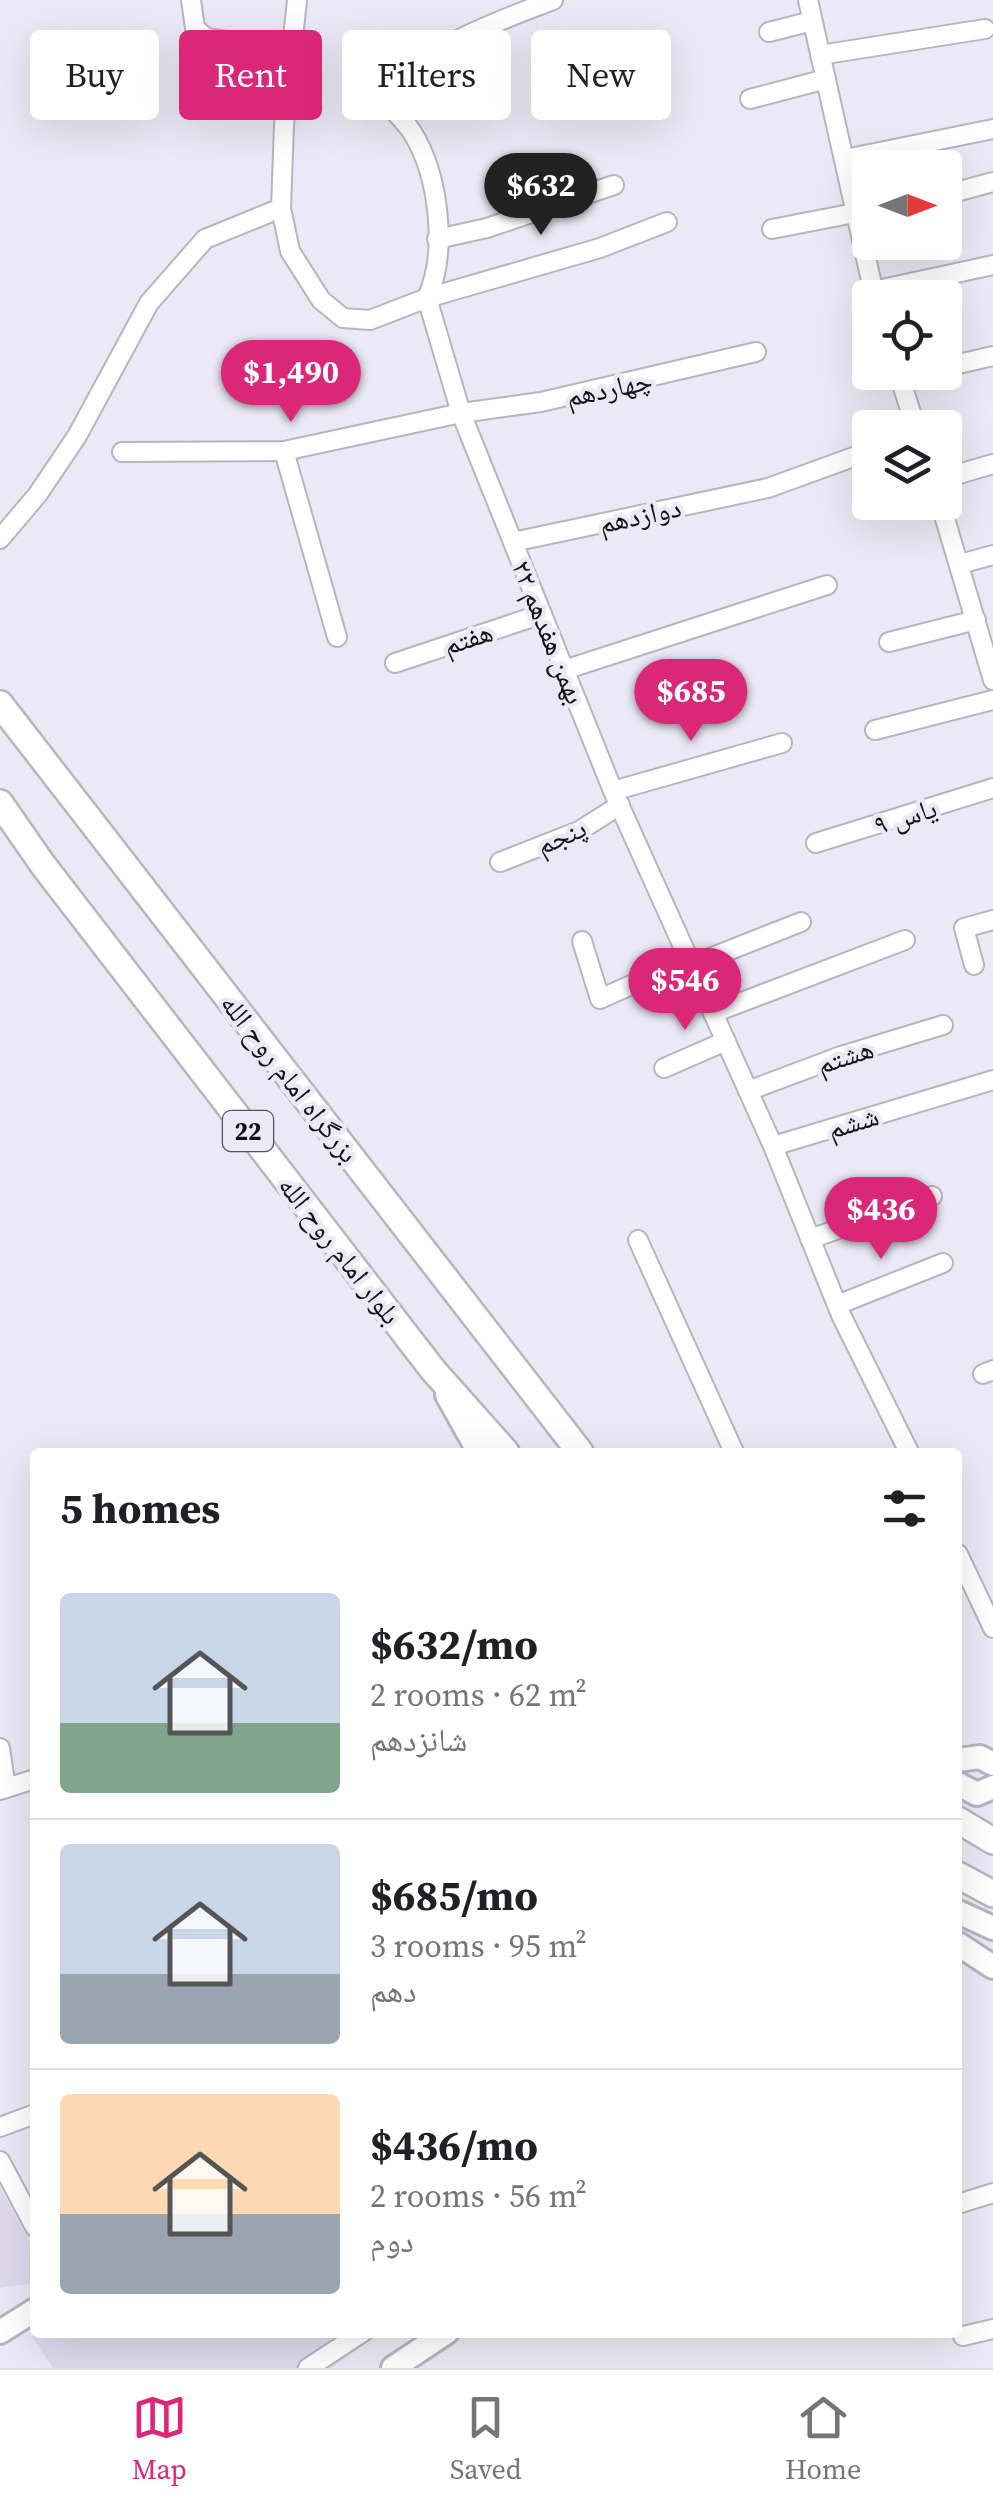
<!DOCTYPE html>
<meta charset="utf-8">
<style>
:root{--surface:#fff;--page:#f6f6f6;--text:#202124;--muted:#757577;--line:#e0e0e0;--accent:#db2777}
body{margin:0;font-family:"Source Serif 4","Noto Naskh Arabic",serif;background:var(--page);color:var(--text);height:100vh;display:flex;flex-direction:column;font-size:38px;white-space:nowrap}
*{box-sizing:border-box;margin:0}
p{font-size:32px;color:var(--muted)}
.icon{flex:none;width:55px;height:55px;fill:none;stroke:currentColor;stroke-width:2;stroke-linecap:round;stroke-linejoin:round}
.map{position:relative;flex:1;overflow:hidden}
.drawer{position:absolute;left:30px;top:1448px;width:932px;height:890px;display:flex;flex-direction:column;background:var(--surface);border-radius:10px;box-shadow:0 10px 40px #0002}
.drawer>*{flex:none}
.guide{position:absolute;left:30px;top:30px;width:935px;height:90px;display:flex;gap:20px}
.needle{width:65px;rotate:90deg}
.fabs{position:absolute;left:852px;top:150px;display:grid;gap:20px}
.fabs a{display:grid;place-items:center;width:110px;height:110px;border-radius:10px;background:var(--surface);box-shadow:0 10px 40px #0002;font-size:50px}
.price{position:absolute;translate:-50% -85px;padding:0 22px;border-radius:35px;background:var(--accent);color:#fff;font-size:32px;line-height:65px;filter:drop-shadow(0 2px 5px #0008)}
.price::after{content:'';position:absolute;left:50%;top:60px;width:30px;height:22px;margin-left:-15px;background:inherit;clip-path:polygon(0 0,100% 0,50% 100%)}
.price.active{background:#222;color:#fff}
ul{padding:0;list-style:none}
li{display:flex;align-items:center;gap:30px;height:250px;padding:0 30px}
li+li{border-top:2px solid var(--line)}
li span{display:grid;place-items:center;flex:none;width:280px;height:200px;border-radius:10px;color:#555}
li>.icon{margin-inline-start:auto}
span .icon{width:120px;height:120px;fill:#fffc;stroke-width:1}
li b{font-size:42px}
h2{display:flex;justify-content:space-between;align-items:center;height:120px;padding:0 30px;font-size:42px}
.chip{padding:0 35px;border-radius:10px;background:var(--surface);box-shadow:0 10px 40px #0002;font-size:35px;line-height:90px}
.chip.active{background:var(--accent);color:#fff}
.tab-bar{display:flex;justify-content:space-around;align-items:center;height:140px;border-top:2px solid var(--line);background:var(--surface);font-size:28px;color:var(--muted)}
.tab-bar a{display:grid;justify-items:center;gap:5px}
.tab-bar .active{color:var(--accent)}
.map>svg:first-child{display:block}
.built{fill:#dedaec}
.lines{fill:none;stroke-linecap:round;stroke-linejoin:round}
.minor-casing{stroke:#b8b5c0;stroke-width:22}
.major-casing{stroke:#b8b5c0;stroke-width:28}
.highway-casing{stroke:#b8b5c0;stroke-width:30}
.minor{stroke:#fff;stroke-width:18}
.major{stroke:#fff;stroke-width:22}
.highway{stroke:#fff;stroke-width:25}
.labels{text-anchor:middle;stroke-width:9;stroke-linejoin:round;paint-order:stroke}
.shield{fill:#ebe9f5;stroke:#545258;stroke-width:2.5}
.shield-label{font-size:25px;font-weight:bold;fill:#131215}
.street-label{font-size:28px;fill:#131215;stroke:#ebe9f5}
</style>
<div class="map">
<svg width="993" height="2368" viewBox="0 0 993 2368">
<rect width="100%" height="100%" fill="#ebe9f5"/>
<g class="built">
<path d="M0,2188L35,2250V2283L0,2288Z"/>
<path d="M39,2332L381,2333L331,2368H53L32,2337Z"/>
</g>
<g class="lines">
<g class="minor-casing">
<g id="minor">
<path d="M191,0L195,28L206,38L292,50"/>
<path d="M297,0L284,125L281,208L290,251L321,300L343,318L370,320L427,298L600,248L667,222"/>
<path d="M808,0L875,298"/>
<path d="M769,32L812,21"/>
<path d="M820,55L985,29"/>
<path d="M750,99L826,79"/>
<path d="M845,159L993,129"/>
<path d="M945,195L993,182"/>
<path d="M772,229L870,210"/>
<path d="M437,239L487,228L614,185"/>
<path d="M873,291L993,265"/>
<path d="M427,298L461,413L613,791L773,1146L841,1315L909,1452"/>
<path d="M427,298C448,252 439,175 412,132C404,120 391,108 381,97C426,46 491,24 553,0"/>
<path d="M945,367L993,356"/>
<path d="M898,372L916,428"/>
<path d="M284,451L337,637"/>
<path d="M122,452L284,451L461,413L541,402L756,352"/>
<path d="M945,478L993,464"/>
<path d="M940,502L993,680"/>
<path d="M0,539L38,494L77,436L149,303L205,239L281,208"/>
<path d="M513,542L768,488L870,451"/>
<path d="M960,564L993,555"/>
<path d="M889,642L976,620"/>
<path d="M395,663L542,614"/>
<path d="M564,670L827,585"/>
<path d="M875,730L993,700"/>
<path d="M613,791L782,743"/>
<path d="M816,843L993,788"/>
<path d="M500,862L579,831L620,805"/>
<path d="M582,941L600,999L689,959"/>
<path d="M692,965L801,922"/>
<path d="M974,965L964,928L993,920"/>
<path d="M713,1013L905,940"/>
<path d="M664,1068L726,1041"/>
<path d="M748,1091L841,1056L943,1025"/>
<path d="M773,1146L993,1080"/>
<path d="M810,1239L932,1196"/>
<path d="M638,1240L734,1452"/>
<path d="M837,1305L943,1263"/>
<path d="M983,1374L993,1370"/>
<path d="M958,1554L993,1628"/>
<path d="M0,1748L6,1788"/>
<path d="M0,1790L35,1779"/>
<path d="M0,2127L35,2114"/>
<path d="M0,2161L35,2227"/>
<path d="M958,2204L993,2193"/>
<path d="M963,2336L993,2329"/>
<path d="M308,2368L363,2332"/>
</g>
</g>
<g class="major-casing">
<g id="major">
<path d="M447,1395L479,1452"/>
<path d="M958,1760L980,1757L993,1764"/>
<path d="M958,1784L977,1794L993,1787"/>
<path d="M958,1912L993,1928"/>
<path d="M958,1944L993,1967"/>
<path d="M0,2332L35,2310"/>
<path d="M393,2368L447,2332"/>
</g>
</g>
<g class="highway-casing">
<g id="highway">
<path d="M0,704L580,1452"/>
<path d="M0,803L43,865L433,1370L506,1452"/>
<path d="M958,1820L993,1841"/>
<path d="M958,1875L993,1894"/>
</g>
</g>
<use href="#minor" class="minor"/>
<use href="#major" class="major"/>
<use href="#highway" class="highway"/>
</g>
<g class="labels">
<rect class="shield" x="223" y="1111" width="50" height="40" rx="8"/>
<g class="shield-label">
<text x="248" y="1140">22</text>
</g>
<g class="street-label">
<text transform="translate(609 388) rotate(-12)" y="10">چهاردهم</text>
<text transform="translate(640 515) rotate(-12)" y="10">دوازدهم</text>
<text transform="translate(549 632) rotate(68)" y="10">۲۲ بهمن هفدهم</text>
<text transform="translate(468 638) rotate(-18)" y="10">هفتم</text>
<text transform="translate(905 816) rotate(-17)" y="10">یاس ۹</text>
<text transform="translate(561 836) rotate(-24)" y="10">پنجم</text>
<text transform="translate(845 1056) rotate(-18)" y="10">هشتم</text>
<text transform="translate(290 1078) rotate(52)" y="10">بزرگراه امام روح الله</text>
<text transform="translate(853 1122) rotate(-17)" y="10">ششم</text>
<text transform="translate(340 1250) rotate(52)" y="10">بلوار امام روح الله</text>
</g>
</g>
</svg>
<div class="fabs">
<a><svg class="needle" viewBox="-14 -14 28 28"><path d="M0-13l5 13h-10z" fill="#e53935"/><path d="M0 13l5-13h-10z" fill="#757577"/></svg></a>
<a><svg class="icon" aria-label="locate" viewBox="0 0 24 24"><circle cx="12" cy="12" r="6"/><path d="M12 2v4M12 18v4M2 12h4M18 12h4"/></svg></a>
<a><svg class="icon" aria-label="layers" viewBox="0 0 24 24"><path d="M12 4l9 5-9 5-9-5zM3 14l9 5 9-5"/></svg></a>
</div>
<b class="price active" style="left:541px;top:238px">$632</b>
<b class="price" style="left:291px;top:425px">$1,490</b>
<b class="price" style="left:691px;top:744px">$685</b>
<b class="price" style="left:685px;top:1033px">$546</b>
<b class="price" style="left:881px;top:1262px">$436</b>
<div class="guide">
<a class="chip">Buy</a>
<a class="chip active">Rent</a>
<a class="chip">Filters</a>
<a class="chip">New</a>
</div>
<section class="drawer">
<h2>5 homes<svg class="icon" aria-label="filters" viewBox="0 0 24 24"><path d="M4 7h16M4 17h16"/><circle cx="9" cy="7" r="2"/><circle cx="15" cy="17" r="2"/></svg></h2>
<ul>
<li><span style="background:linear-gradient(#c9d6e8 65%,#7fa58c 0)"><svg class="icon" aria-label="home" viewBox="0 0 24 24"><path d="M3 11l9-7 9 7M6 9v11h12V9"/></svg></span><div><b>$632/mo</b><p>2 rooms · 62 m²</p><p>شانزدهم</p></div></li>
<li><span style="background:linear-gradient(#c9d6e8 65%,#9aa5b1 0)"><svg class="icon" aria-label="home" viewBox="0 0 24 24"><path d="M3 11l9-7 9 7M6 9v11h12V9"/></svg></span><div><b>$685/mo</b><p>3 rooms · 95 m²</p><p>دهم</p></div></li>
<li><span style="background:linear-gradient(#ffd9b3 60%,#9aa5b1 0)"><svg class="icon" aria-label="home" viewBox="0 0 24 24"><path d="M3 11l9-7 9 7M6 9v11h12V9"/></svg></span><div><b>$436/mo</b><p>2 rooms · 56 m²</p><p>دوم</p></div></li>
</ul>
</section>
</div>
<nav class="tab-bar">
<a class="active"><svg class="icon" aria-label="map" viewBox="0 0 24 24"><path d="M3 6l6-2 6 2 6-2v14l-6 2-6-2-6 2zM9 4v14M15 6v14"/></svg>Map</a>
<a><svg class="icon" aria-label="saved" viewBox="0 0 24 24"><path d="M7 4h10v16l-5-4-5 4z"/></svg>Saved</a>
<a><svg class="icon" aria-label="home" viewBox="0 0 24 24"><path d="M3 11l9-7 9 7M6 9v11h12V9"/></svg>Home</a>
</nav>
